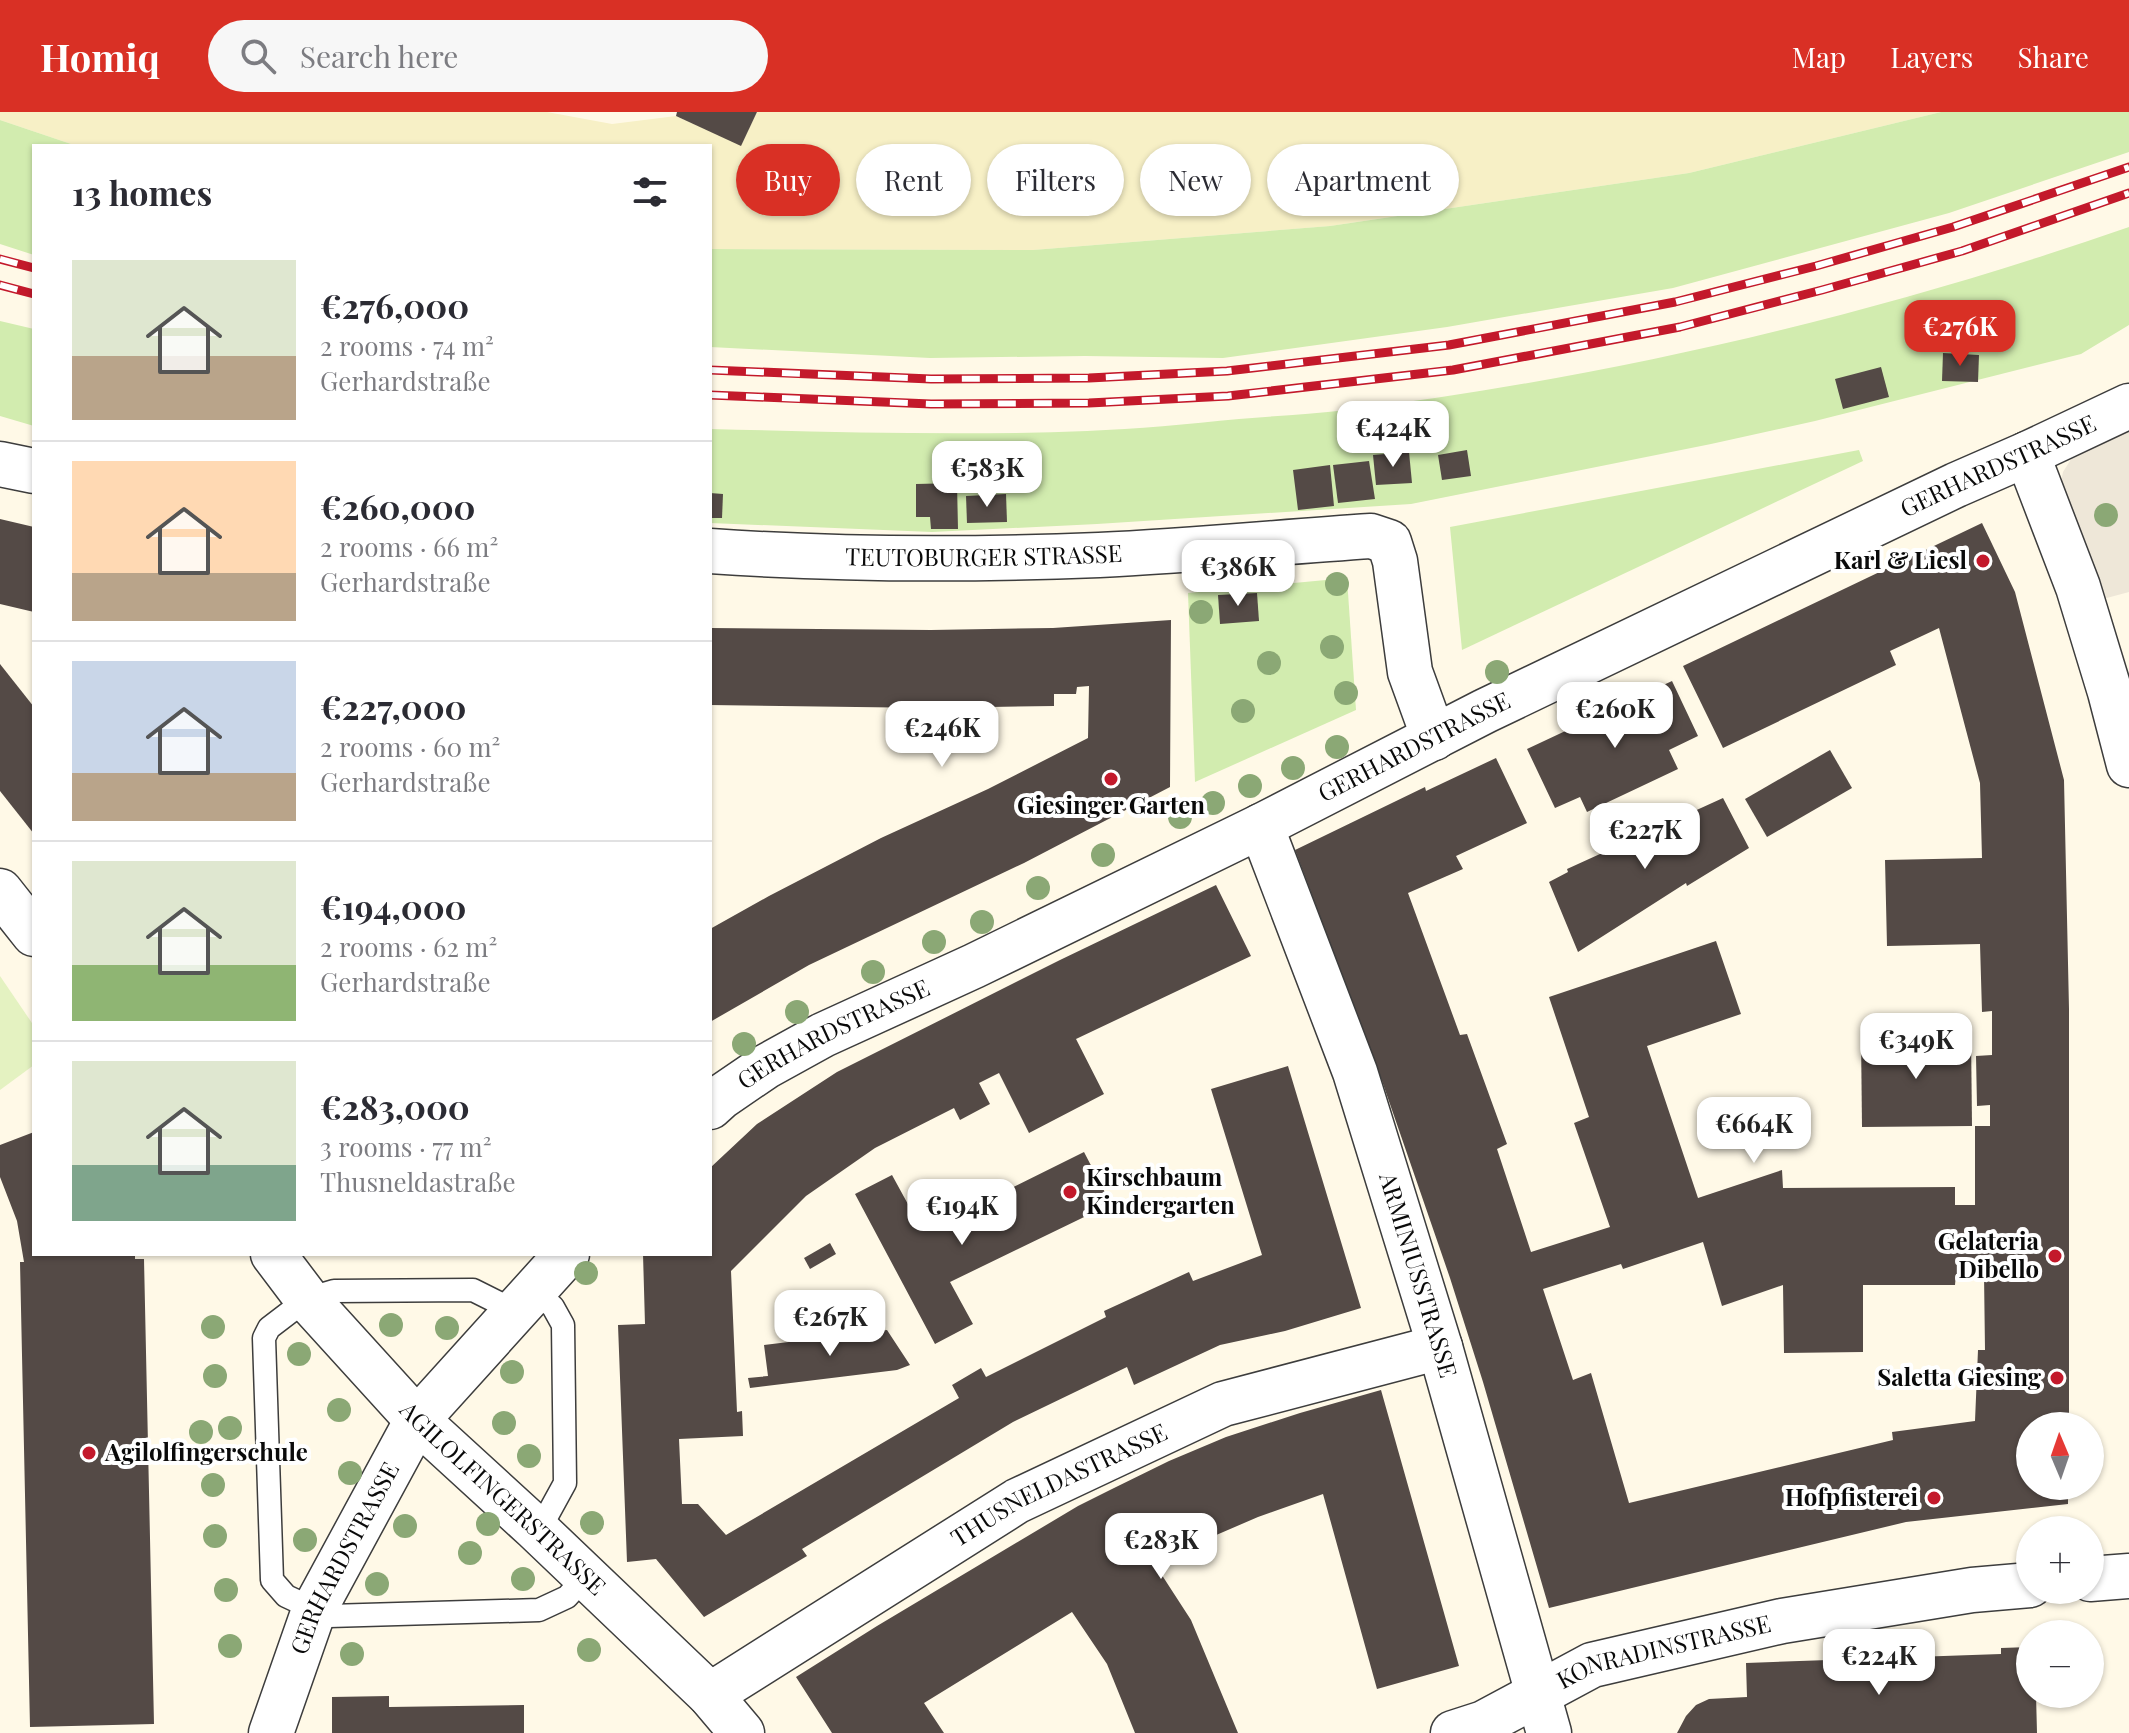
<!DOCTYPE html>
<meta charset="utf-8">
<style>
:root{--surface:#fff;--page:#f7f7f7;--text:#2b2b33;--muted:#7c7c81;--line:#e1e1e2;--accent:#d93025}
body{margin:0;font-family:"Playfair Display",serif;background:var(--page);color:var(--text);height:100vh;display:flex;flex-direction:column;font-size:30px;white-space:nowrap}
*{box-sizing:border-box;margin:0}
p{font-size:26px;color:var(--muted)}
.icon{flex:none;width:44px;height:44px;fill:none;stroke:currentColor;stroke-width:2;stroke-linecap:round;stroke-linejoin:round}
.map{position:relative;flex:1;overflow:hidden}
.drawer{position:absolute;left:32px;top:32px;width:680px;height:1112px;display:flex;flex-direction:column;background:var(--surface);border-radius:0px;box-shadow:0 2px 6px #0004}
.drawer>*{flex:none}
.guide{position:absolute;left:736px;top:32px;width:760px;height:72px;display:flex;gap:16px}
.needle{width:52px;rotate:358deg}
.tools{position:absolute;left:2016px;top:1300px;display:grid;gap:16px}
.tools a{display:grid;place-items:center;width:88px;height:88px;border-radius:50%;background:var(--surface);box-shadow:0 2px 6px #0004;font-size:40px}
.price{position:absolute;translate:-50% -68px;padding:0 18px;border-radius:16px;background:#fff;color:#222;font-size:26px;line-height:52px;filter:drop-shadow(0 2px 4px #0008)}
.price::after{content:'';position:absolute;left:50%;top:48px;width:24px;height:18px;margin-left:-12px;background:inherit;clip-path:polygon(0 0,100% 0,50% 100%)}
.price.active{background:var(--accent);color:#fff}
ul{padding:0;list-style:none}
li{display:flex;align-items:center;gap:24px;height:200px;padding:0 40px}
li+li{border-top:2px solid var(--line)}
li span{display:grid;place-items:center;flex:none;width:224px;height:160px;border-radius:0px;color:#555}
li>.icon{margin-inline-start:auto}
span .icon{width:96px;height:96px;fill:#fffc;stroke-width:1}
li b{font-size:34px}
h2{display:flex;justify-content:space-between;align-items:center;height:96px;padding:0 40px;font-size:34px}
.tag{padding:0 28px;border-radius:36px;background:var(--surface);box-shadow:0 2px 6px #0004;font-size:28px;line-height:72px}
.tag.active{background:var(--accent);color:#fff}
header{display:flex;align-items:center;gap:48px;box-sizing:border-box;height:112px;padding:0 40px;background:var(--accent);color:#fff}
header strong{font-size:38px}
nav{display:flex;gap:44px;margin-inline-start:auto;font-size:28px}
.search{width:560px;height:72px;background:var(--page);display:flex;align-items:center;gap:20px;box-sizing:border-box;padding:0 28px;border-radius:44px;color:var(--muted);font-size:30px}
.map>svg:first-child{display:block}
.farmland{fill:#f7f0c6}
.green{fill:#d2ecaf}
.pitch{fill:#e4f2c1}
.plaza{fill:#eee7d8}
.building{fill:#544a46;fill-rule:evenodd}
.lines{fill:none;stroke-linecap:round;stroke-linejoin:round}
.lane-casing{stroke:#3d3d3d;stroke-width:25}
.street-casing{stroke:#3d3d3d;stroke-width:47}
.lane{stroke:#fff;stroke-width:22}
.street{stroke:#fff;stroke-width:44}
.rail-casing{stroke:#c3192b;stroke-width:9}
.rail{stroke:#fff;stroke-width:6;stroke-dasharray:18;stroke-linecap:butt}
.tree{fill:#8ba875}
.poi-dot{fill:#c3192b;stroke:#fff;stroke-width:3}
.labels{text-anchor:middle;stroke-width:8;stroke-linejoin:round;paint-order:stroke}
.street-label{font-size:24px;fill:#0a0a0a;stroke:#fff}
.poi-label{font-size:24px;font-weight:bold;fill:#0a0a0a;stroke:#fff;text-anchor:end}
</style>
<header>
<strong>Homiq</strong>
<div class="search"><svg class="icon" aria-label="search" viewBox="0 0 24 24"><circle cx="10" cy="10" r="6"/><path d="M15 15l6 6"/></svg>Search here</div>
<nav><a>Map</a><a>Layers</a><a>Share</a></nav>
</header>
<div class="map">
<svg width="2129" height="1621" viewBox="0 0 2129 1621">
<rect width="100%" height="100%" fill="#fff9e7"/>
<path class="farmland" d="M0,0H547L612,12L676,4L741,33L757,0H1941L1689,61L1330,114L1033,138L710,137V34H77L0,8Z"/>
<g class="green">
<path d="M1941,0H2129V40L1949,101L1673,176L1447,215L1223,246L1085,244L930,246L710,235V137L1033,138L1330,114L1689,61Z"/>
<path d="M0,8L77,34H34V143L0,132Z"/>
<path d="M2129,115V213L2081,242L1815,309L1711,332L1411,392L1097,412L932,420L710,411V317C836,320 961,324 1087,319C1137,317 1188,312 1239,307C1275,304 1311,302 1347,298C1613,265 1876,203 2129,115Z"/>
<path d="M0,209L34,217V314L0,304Z"/>
<path d="M1859,338L1863,349L1462,538L1450,415Z"/>
<path d="M1347,466L1356,598L1195,670L1188,481Z"/>
</g>
<path class="pitch" d="M0,864L34,914V953L0,978Z"/>
<path class="plaza" d="M2129,313V480L2103,487L2060,375L2063,360L2075,341Z"/>
<g class="building">
<path d="M677,0H757L741,34L676,4Z"/>
<path d="M1943,241L1979,243L1978,270L1942,269Z"/>
<path d="M1881,255L1889,285L1843,297L1835,267Z"/>
<path d="M1467,338L1471,364L1442,368L1438,343Z"/>
<path d="M1409,340L1412,371L1376,373L1373,343Z"/>
<path d="M1369,349L1375,387L1338,391L1333,353Z"/>
<path d="M1330,353L1334,394L1298,398L1293,358Z"/>
<path d="M957,371L958,417H931L930,405H916V372Z"/>
<path d="M710,381L723,382L722,406H710Z"/>
<path d="M1006,382L1007,410L967,411L966,384Z"/>
<path d="M0,407L34,415V500L0,492Z"/>
<path d="M1982,411L2015,480L2064,668L2069,897V1314H2030V1374H2068V1392L1906,1410L1549,1496L1483,1270L1450,1166L1382,969L1295,738L1425,675L1426,679L1496,646L1527,711L1456,744L1463,757L1408,781L1460,923L1467,922L1507,1032L1497,1037L1531,1140L1610,1115L1574,1011L1589,1005L1549,885L1716,829L1741,902L1647,934L1698,1086L1782,1058L1783,1076L1955,1075V1093H1975V1014H1990V993L1977,994L1976,944L1992,943V899L1982,900L1980,832L1887,834L1885,748L1982,746L1980,671L1939,516L1890,539L1896,553L1723,636L1683,554ZM1703,1130L1722,1194L1783,1173L1784,1241L1863,1240V1173H1955L1956,1162H1984L1985,1238H1978L1975,1309L1892,1320L1893,1328L1629,1391L1591,1261L1573,1268L1543,1177L1621,1152L1623,1157Z"/>
<path d="M1257,481L1259,509L1220,512L1218,483Z"/>
<path d="M1171,508L1170,675L1024,751L809,853L710,910V817L769,784L881,726L988,677L1088,626L1089,574L1077,575L1076,582H1054V594L932,596L710,593V516L931,518L1053,516Z"/>
<path d="M0,552L34,595V722L0,679Z"/>
<path d="M1672,569L1698,624L1669,638L1678,657L1587,700L1580,685L1555,696L1527,637Z"/>
<path d="M1830,638L1852,676L1767,725L1745,687Z"/>
<path d="M1723,686L1749,736L1687,774L1686,771L1578,840L1549,770L1568,760L1567,757Z"/>
<path d="M1216,773L1251,844L1076,927L1104,982L1029,1021L999,961L979,971L990,992L960,1008L954,996L875,1036L806,1084L731,1159L737,1300L742,1299L743,1324L679,1327L682,1392H698L726,1423L959,1286L952,1273L981,1256L986,1265L1106,1205L1104,1199L1189,1160L1193,1169L1262,1143L1211,977L1288,954L1361,1196L1285,1219L1220,1233L1134,1273L1127,1255L1013,1310L802,1437L807,1444L704,1505L656,1447L627,1450L618,1213L645,1212L643,1142H710V1056L757,1012L837,960L1060,848Z"/>
<path d="M1971,923L1972,1014L1862,1015L1861,924Z"/>
<path d="M34,1020V1142H135V1147H144L154,1612L30,1615L20,1150H24L17,1109L0,1065V1033Z"/>
<path d="M1084,1040L1111,1092L950,1170L973,1212L935,1232L855,1082L892,1063L915,1105L933,1096L941,1111Z"/>
<path d="M830,1131L836,1142L810,1157L804,1146Z"/>
<path d="M887,1218L910,1253L897,1258L750,1276L748,1266L768,1264L764,1233Z"/>
<path d="M1381,1278L1459,1554L1377,1577L1323,1382L1258,1405L1207,1427L1156,1454L1191,1508L1238,1621H1135L1107,1552L1072,1500L924,1591L944,1621H832L796,1565L877,1514L1078,1394L1112,1377L1169,1349L1226,1325L1300,1301Z"/>
<path d="M2030,1535V1582H2036L2037,1621H1677L1686,1604L1696,1593L1709,1587L1747,1585L1746,1551L2001,1542V1536Z"/>
<path d="M389,1584V1595L524,1593V1621H332V1585Z"/>
</g>
<g class="lines">
<g class="lane-casing">
<g id="lane">
<path d="M515,1199L473,1178L334,1179L307,1187L269,1216L264,1226L272,1468L286,1484L329,1504L539,1498L567,1485L585,1465"/>
<path d="M535,1416L548,1402L565,1371L563,1213L553,1195L536,1179"/>
</g>
</g>
<g class="street-casing">
<g id="street">
<path d="M2027,342L2078,475L2110,580L2129,653"/>
<path d="M0,352L34,359"/>
<path id="s1" d="M710,439C839,448 970,448 1099,443C1189,439 1280,430 1371,424L1389,430L1395,449L1410,560L1434,626"/>
<path id="s2" d="M1261,714L1355,960L1440,1235L1549,1621"/>
<path d="M0,779L34,822"/>
<path id="s3" d="M710,995L721,985L765,955L823,923L974,854L1261,714L1485,599L1956,373L2027,342L2129,294"/>
<path id="s4" d="M273,1142L307,1187L417,1308L535,1416L710,1583L742,1621"/>
<path d="M2090,1467L2129,1464"/>
<path id="s5" d="M710,1583L1017,1389L1223,1292L1440,1235"/>
<path id="s6" d="M271,1621L314,1498L417,1308L567,1142"/>
<path id="s7" d="M1453,1621L1484,1611L1592,1553L1782,1509L1972,1478L2030,1473"/>
</g>
</g>
<use href="#lane" class="lane"/>
<use href="#street" class="street"/>
<g class="rail-casing">
<g id="rail">
<path d="M0,147L34,156"/>
<path d="M0,173L34,182"/>
<path d="M710,258L931,267L1089,266L1227,259L1449,233L1675,190L1816,154L1953,115L2129,55"/>
<path d="M710,283L931,292L1089,291L1228,284L1453,258L1680,215L1822,178L1962,139L2129,81"/>
</g>
</g>
<use href="#rail" class="rail"/>
</g>
<g class="tree">
<circle cx="2106" cy="403" r="12"/>
<circle cx="1337" cy="472" r="12"/>
<circle cx="1201" cy="500" r="12"/>
<circle cx="1332" cy="535" r="12"/>
<circle cx="1269" cy="551" r="12"/>
<circle cx="1497" cy="560" r="12"/>
<circle cx="1346" cy="581" r="12"/>
<circle cx="1243" cy="599" r="12"/>
<circle cx="1337" cy="635" r="12"/>
<circle cx="1293" cy="656" r="12"/>
<circle cx="1250" cy="674" r="12"/>
<circle cx="1213" cy="691" r="12"/>
<circle cx="1180" cy="705" r="12"/>
<circle cx="1103" cy="743" r="12"/>
<circle cx="1038" cy="776" r="12"/>
<circle cx="982" cy="810" r="12"/>
<circle cx="934" cy="830" r="12"/>
<circle cx="873" cy="860" r="12"/>
<circle cx="797" cy="900" r="12"/>
<circle cx="744" cy="932" r="12"/>
<circle cx="586" cy="1161" r="12"/>
<circle cx="391" cy="1213" r="12"/>
<circle cx="213" cy="1215" r="12"/>
<circle cx="447" cy="1216" r="12"/>
<circle cx="299" cy="1242" r="12"/>
<circle cx="512" cy="1260" r="12"/>
<circle cx="215" cy="1264" r="12"/>
<circle cx="339" cy="1298" r="12"/>
<circle cx="504" cy="1311" r="12"/>
<circle cx="230" cy="1316" r="12"/>
<circle cx="201" cy="1320" r="12"/>
<circle cx="529" cy="1344" r="12"/>
<circle cx="350" cy="1361" r="12"/>
<circle cx="213" cy="1373" r="12"/>
<circle cx="592" cy="1411" r="12"/>
<circle cx="488" cy="1412" r="12"/>
<circle cx="405" cy="1414" r="12"/>
<circle cx="215" cy="1424" r="12"/>
<circle cx="305" cy="1428" r="12"/>
<circle cx="470" cy="1441" r="12"/>
<circle cx="523" cy="1467" r="12"/>
<circle cx="377" cy="1472" r="12"/>
<circle cx="226" cy="1478" r="12"/>
<circle cx="230" cy="1534" r="12"/>
<circle cx="589" cy="1538" r="12"/>
<circle cx="352" cy="1542" r="12"/>
</g>
<g class="poi-dot">
<circle cx="1983" cy="449" r="8"/>
<circle cx="1111" cy="667" r="8"/>
<circle cx="1070" cy="1080" r="8"/>
<circle cx="2055" cy="1144" r="8"/>
<circle cx="2057" cy="1266" r="8"/>
<circle cx="89" cy="1341" r="8"/>
<circle cx="1934" cy="1386" r="8"/>
</g>
<g class="labels">
<g class="street-label">
<text dy="8" stroke="none"><textPath href="#s3" startOffset="1440">GERHARDSTRASSE</textPath></text>
<text dy="8" stroke="none"><textPath href="#s1" startOffset="274">TEUTOBURGER STRASSE</textPath></text>
<text dy="8" stroke="none"><textPath href="#s3" startOffset="792">GERHARDSTRASSE</textPath></text>
<text dy="8" stroke="none"><textPath href="#s3" startOffset="144">GERHARDSTRASSE</textPath></text>
<text dy="8" stroke="none"><textPath href="#s2" startOffset="476">ARMINIUSSTRASSE</textPath></text>
<text dy="8" stroke="none"><textPath href="#s5" startOffset="408">THUSNELDASTRASSE</textPath></text>
<text dy="8" stroke="none"><textPath href="#s4" startOffset="336">AGILOLFINGERSTRASSE</textPath></text>
<text dy="8" stroke="none"><textPath href="#s6" startOffset="190">GERHARDSTRASSE</textPath></text>
<text dy="8" stroke="none"><textPath href="#s7" startOffset="228">KONRADINSTRASSE</textPath></text>
</g>
<g class="poi-label">
<text x="1967" y="457">Karl &amp; Liesl</text>
<text x="1111" y="702" text-anchor="middle">Giesinger Garten</text>
<text x="1086" y="1074" text-anchor="start">Kirschbaum<tspan x="1086" dy="28">Kindergarten</tspan></text>
<text x="2039" y="1138">Gelateria<tspan x="2039" dy="28">Dibello</tspan></text>
<text x="2041" y="1274">Saletta Giesing</text>
<text x="105" y="1349" text-anchor="start">Agilolfingerschule</text>
<text x="1918" y="1394">Hofpfisterei</text>
</g>
</g>
</svg>
<div class="tools">
<a><svg class="needle" viewBox="-14 -14 28 28"><path d="M0-13l5 13h-10z" fill="#e53935"/><path d="M0 13l5-13h-10z" fill="#7c7c81"/></svg></a>
<a>+</a>
<a>−</a>
</div>
<b class="price active" style="left:1960px;top:256px">€276K</b>
<b class="price" style="left:1393px;top:357px">€424K</b>
<b class="price" style="left:987px;top:397px">€583K</b>
<b class="price" style="left:1238px;top:496px">€386K</b>
<b class="price" style="left:1615px;top:638px">€260K</b>
<b class="price" style="left:942px;top:657px">€246K</b>
<b class="price" style="left:1645px;top:759px">€227K</b>
<b class="price" style="left:1916px;top:969px">€349K</b>
<b class="price" style="left:1754px;top:1053px">€664K</b>
<b class="price" style="left:962px;top:1135px">€194K</b>
<b class="price" style="left:830px;top:1246px">€267K</b>
<b class="price" style="left:1161px;top:1469px">€283K</b>
<b class="price" style="left:1879px;top:1585px">€224K</b>
<div class="guide">
<a class="tag active">Buy</a>
<a class="tag">Rent</a>
<a class="tag">Filters</a>
<a class="tag">New</a>
<a class="tag">Apartment</a>
</div>
<section class="drawer">
<h2>13 homes<svg class="icon" aria-label="filters" viewBox="0 0 24 24"><path d="M4 7h16M4 17h16"/><circle cx="9" cy="7" r="2"/><circle cx="15" cy="17" r="2"/></svg></h2>
<ul>
<li><span style="background:linear-gradient(#dfe7d0 60%,#b9a48a 0)"><svg class="icon" aria-label="home" viewBox="0 0 24 24"><path d="M3 11l9-7 9 7M6 9v11h12V9"/></svg></span><div><b>€276,000</b><p>2 rooms · 74 m²</p><p>Gerhardstraße</p></div></li>
<li><span style="background:linear-gradient(#ffd9b3 70%,#b9a48a 0)"><svg class="icon" aria-label="home" viewBox="0 0 24 24"><path d="M3 11l9-7 9 7M6 9v11h12V9"/></svg></span><div><b>€260,000</b><p>2 rooms · 66 m²</p><p>Gerhardstraße</p></div></li>
<li><span style="background:linear-gradient(#c9d6e8 70%,#b9a48a 0)"><svg class="icon" aria-label="home" viewBox="0 0 24 24"><path d="M3 11l9-7 9 7M6 9v11h12V9"/></svg></span><div><b>€227,000</b><p>2 rooms · 60 m²</p><p>Gerhardstraße</p></div></li>
<li><span style="background:linear-gradient(#dfe7d0 65%,#8fb573 0)"><svg class="icon" aria-label="home" viewBox="0 0 24 24"><path d="M3 11l9-7 9 7M6 9v11h12V9"/></svg></span><div><b>€194,000</b><p>2 rooms · 62 m²</p><p>Gerhardstraße</p></div></li>
<li><span style="background:linear-gradient(#dfe7d0 65%,#7fa58c 0)"><svg class="icon" aria-label="home" viewBox="0 0 24 24"><path d="M3 11l9-7 9 7M6 9v11h12V9"/></svg></span><div><b>€283,000</b><p>3 rooms · 77 m²</p><p>Thusneldastraße</p></div></li>
</ul>
</section>
</div>
